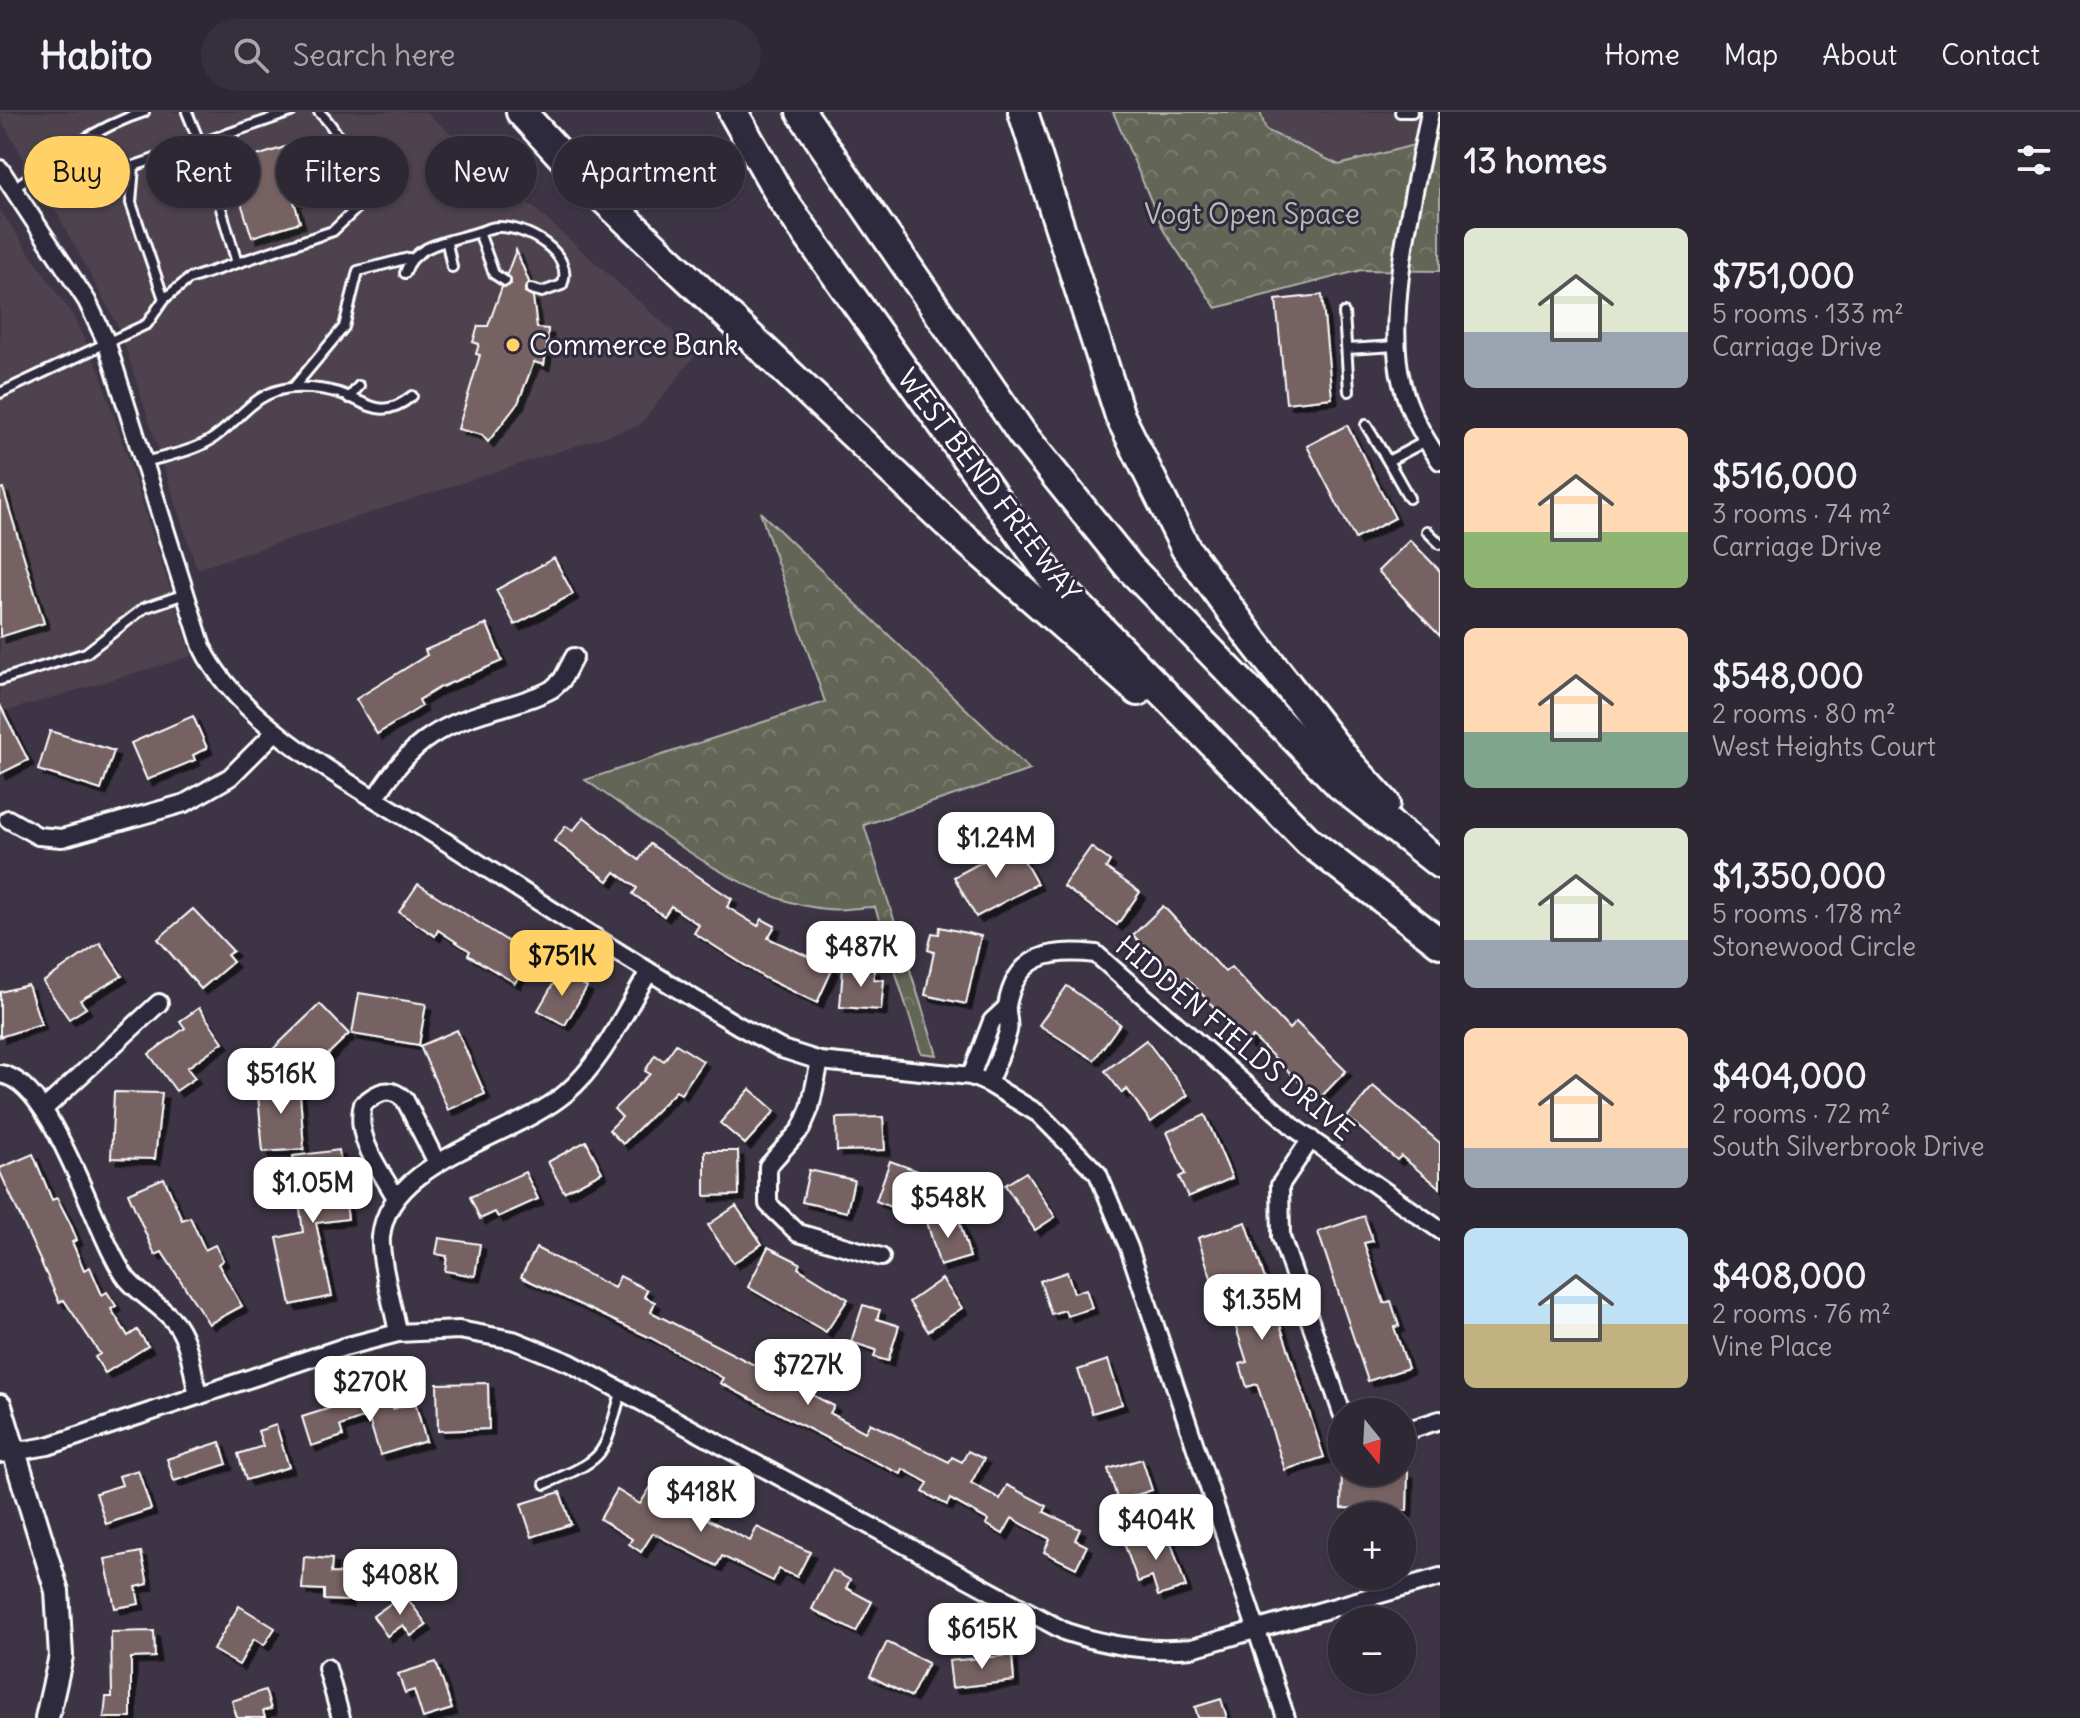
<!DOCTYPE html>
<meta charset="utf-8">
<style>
:root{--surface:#2e2834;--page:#36303c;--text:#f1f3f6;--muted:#a7a6ac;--line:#49444f;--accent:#ffd166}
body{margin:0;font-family:Delius,sans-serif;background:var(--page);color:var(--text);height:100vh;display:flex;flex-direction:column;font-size:30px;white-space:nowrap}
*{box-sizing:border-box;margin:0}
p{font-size:26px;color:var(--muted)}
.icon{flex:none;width:44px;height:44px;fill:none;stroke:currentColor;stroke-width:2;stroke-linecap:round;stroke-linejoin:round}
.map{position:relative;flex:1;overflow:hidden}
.panel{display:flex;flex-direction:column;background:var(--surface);width:640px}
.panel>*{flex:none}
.hud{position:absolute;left:24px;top:24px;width:760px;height:72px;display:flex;gap:16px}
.needle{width:52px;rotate:162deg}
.buttons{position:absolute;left:1328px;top:1286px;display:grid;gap:16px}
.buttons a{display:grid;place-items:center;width:88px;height:88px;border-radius:50%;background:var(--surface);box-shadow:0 2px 6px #0004,0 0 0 2px var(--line);font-size:40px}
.price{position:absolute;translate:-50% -68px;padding:0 18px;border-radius:16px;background:#fff;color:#222;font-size:26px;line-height:52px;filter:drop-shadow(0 2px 4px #0008)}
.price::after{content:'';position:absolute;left:50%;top:48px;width:24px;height:18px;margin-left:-12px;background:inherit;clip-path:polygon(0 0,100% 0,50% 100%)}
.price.current{background:var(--accent);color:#111}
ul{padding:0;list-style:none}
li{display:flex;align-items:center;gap:24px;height:200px;padding:0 24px}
li span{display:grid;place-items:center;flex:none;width:224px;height:160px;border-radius:12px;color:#555}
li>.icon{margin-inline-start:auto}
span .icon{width:96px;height:96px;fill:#fffc;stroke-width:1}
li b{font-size:34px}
h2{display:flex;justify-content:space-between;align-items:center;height:96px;padding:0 24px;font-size:34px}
.tag{padding:0 28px;border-radius:36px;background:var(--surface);box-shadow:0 2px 6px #0004,0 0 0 2px var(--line);font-size:28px;line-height:72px}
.tag.current{background:var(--accent);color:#111}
header{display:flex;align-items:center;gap:48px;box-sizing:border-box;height:112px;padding:0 40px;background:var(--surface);border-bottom:2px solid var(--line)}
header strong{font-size:38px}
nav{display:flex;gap:44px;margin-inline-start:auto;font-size:28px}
.search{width:560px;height:72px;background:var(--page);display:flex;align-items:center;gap:20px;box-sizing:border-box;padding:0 28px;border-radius:44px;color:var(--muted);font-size:30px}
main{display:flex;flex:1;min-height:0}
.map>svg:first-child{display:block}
.built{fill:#4e424e}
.park{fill:url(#park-crowns);stroke:#b1b2ab;stroke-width:2}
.building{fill:#776264;stroke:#fff;stroke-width:2;filter:url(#shadow)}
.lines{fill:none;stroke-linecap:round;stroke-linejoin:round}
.lane-casing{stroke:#fff;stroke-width:14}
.street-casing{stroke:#fff;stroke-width:22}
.secondary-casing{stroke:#fff;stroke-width:28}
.highway-casing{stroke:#fff;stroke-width:34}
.lane{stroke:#2f2a3d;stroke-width:8}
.street{stroke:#2f2a3d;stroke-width:16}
.secondary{stroke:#2f2a3d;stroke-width:22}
.highway{stroke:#2f2a3d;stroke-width:28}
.poi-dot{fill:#ffd166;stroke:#2f2a3d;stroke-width:3}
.labels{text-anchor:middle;stroke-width:6;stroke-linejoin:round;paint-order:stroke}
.park-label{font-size:28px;fill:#b9bab3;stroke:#2f2a3d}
.poi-label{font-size:28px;fill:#fff;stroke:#2f2a3d;text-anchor:start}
.street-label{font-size:28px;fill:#fff;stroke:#2f2a3d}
</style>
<header>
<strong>Habito</strong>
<div class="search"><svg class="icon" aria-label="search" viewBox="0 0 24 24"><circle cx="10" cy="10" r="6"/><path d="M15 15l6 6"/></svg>Search here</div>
<nav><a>Home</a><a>Map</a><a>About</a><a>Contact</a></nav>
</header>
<main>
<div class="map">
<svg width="1440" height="1606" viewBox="0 0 1440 1606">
<defs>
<pattern id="park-crowns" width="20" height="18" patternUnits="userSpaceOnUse" patternTransform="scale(2)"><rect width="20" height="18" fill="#636557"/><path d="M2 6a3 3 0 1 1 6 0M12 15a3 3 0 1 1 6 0" fill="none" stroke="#7a7c70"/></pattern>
<filter id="shadow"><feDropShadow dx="5.5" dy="5.5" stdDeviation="0" flood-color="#0009"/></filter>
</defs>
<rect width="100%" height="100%" fill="#3d3545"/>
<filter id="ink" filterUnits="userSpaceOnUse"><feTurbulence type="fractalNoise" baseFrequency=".0125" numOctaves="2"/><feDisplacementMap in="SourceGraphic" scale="16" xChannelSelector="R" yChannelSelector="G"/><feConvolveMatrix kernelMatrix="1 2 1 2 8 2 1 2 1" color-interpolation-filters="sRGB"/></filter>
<g filter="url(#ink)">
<g class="built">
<path d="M0,0H426L697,241L640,313L197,457L119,216L59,105L2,10Z"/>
<path d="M1260,0H1440V26L1339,53L1266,18Z"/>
<path d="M0,98L73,204L99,258L192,544L0,601Z"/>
</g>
<g class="park">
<path d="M1113,0H1260L1266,18L1339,53L1440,26V159L1361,158L1216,196L1164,119Z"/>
<path d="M760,400L1030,658L864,713L937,943L921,941L875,795C859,795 842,799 826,797C741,789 654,714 585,668L825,590Z"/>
</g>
<g class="building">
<path d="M325,22L341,74L294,89L300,110L252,125L229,53Z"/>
<path d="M516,138L529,170L525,180L533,185L537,216L548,217L547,235L544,253L534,250L518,291L488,330L482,323L458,317L480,243L476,242L479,232L473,230L478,214H488L502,175L511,172L507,162Z"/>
<path d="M1322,183L1332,286L1286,291L1276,188Z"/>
<path d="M1347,313L1395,406L1355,427L1307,334Z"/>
<path d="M3,376L44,511L0,525V377Z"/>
<path d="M1410,428L1440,459V524L1378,459Z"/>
<path d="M554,446L573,482L515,513L496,478Z"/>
<path d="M487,512L502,549L439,576L419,588L422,594L377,622L356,587L427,543L425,538Z"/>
<path d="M0,593L28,648L0,662Z"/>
<path d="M193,604L207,636L193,643L195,648L147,668L131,631Z"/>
<path d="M50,619L114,639L101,678L38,658Z"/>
<path d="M584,705L639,748L650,732L732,787L727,795L758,814L762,807L775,814L768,826L833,856L817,891L765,866L694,821L699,813L671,794L664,804L633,782L637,776L615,760L608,769L554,729L566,714L573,719Z"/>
<path d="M1015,732L1037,772L976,805L954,765Z"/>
<path d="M1091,735L1110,749L1106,756L1140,780L1117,813L1063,774Z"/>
<path d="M418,772L531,844L515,871L468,843L470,839L438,818L435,824L399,800Z"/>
<path d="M1163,794L1225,860L1231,855L1289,917L1296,910L1346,959L1318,988L1253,925L1247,931L1187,866L1180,872L1133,823Z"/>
<path d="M193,797L233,839L227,843L233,850L201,877L158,827Z"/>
<path d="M940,815L981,824L966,892L925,883L934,840L928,838L932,821L939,822Z"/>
<path d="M100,831L122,864L80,888L86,896L69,907L43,870Z"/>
<path d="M843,855L874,857V867L884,868L881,898L840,895Z"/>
<path d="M560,860L587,875L565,913L538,898Z"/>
<path d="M28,873L41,912L0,925V880Z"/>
<path d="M1067,874L1120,912L1094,948L1039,913Z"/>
<path d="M359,881L426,892L419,933L352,922Z"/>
<path d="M320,892L349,922L300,969L271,939Z"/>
<path d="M199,896L223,930L187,956L195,966L176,979L149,942L185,916L180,909Z"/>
<path d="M457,918L485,982L448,998L420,934Z"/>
<path d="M1146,928L1188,983L1151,1010L1127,977L1122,981L1105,959Z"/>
<path d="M676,932L703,949L681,982L676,979L623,1032L609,1018L622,1005L614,997L650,962L645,959L655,943L664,949Z"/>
<path d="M299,968L304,1037L263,1040L257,971Z"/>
<path d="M1373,974L1440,1031V1076L1401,1044L1397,1048L1347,1005Z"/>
<path d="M750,977L775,999L745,1032L720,1011Z"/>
<path d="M114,980L162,981L155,1047L111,1046Z"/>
<path d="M1205,1003L1232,1066L1188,1085L1179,1065L1185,1062L1167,1020Z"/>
<path d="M883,1005L885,1038L837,1039L836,1006Z"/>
<path d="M586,1029L602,1060L564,1080L548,1050Z"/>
<path d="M339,1038L348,1107L316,1111L332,1184L291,1193L277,1126L303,1120L293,1044Z"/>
<path d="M705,1039H738L739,1083L705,1084Z"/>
<path d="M33,1042L52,1088L57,1086L70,1111L77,1128L72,1130L84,1158L90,1155L102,1183L107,1180L116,1194L111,1197L128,1224L137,1218L148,1234L105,1261L95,1245L100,1242L64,1188L59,1190L0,1060V1056Z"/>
<path d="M890,1049L932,1064L921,1095L897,1086L893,1096L876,1089Z"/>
<path d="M809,1058L854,1068L847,1100L802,1090Z"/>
<path d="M525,1060L538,1087L498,1105L495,1100L480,1107L470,1085Z"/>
<path d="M1026,1060L1055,1105L1035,1118L1005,1073Z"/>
<path d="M164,1066L182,1108L190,1105L205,1138L215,1133L223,1148L218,1152L242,1194L209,1212L162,1140L155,1143L128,1081Z"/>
<path d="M736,1094L762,1132L733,1151L708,1113Z"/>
<path d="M957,1101L970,1145L940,1154L927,1110Z"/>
<path d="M1364,1104L1373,1129L1364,1131L1384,1191L1391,1189L1399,1214L1394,1215L1408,1256L1368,1269L1318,1120Z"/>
<path d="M1246,1110L1324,1345L1285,1358L1257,1272L1247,1275L1240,1252L1247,1250L1227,1188L1219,1190L1198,1126Z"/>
<path d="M439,1126L480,1132L475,1164L445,1159L447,1144L436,1142Z"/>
<path d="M768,1135L800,1151L798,1156L848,1187L826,1220L748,1175Z"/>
<path d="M536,1136L614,1176L620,1164L647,1178L644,1185L655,1190L651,1200L834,1294L830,1301L865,1320L870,1311L949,1350L952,1345L962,1350L968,1339L984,1347L971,1371L1000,1387L1007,1373L1047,1394L1044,1400L1080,1417L1075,1428L1087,1434L1076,1456L1044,1440L1050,1427L1012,1406L1003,1422L986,1412L988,1408L950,1387L947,1393L923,1380L928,1371L903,1357L901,1362L840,1333L720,1271L723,1266L651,1226L521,1165Z"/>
<path d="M1067,1160L1074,1181L1086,1177L1092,1196L1067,1204L1065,1198L1051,1202L1040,1169Z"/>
<path d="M942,1167L962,1196L928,1219L909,1190Z"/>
<path d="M863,1193L880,1198L877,1207L899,1214L888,1249L874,1245L876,1238L851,1230Z"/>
<path d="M1108,1248L1122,1292L1092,1301L1078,1258Z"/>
<path d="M488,1271L489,1317L438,1319L437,1272Z"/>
<path d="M390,1285L393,1297L415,1290L426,1329L380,1343L368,1304L340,1314L343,1324L311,1334L302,1305L346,1291L348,1298Z"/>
<path d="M276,1313L289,1355L246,1368L238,1342L263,1334L258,1319Z"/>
<path d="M220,1330L227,1352L174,1369L167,1347Z"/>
<path d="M1142,1347L1152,1378L1118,1389L1108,1357Z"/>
<path d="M138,1358L151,1397L106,1412L96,1381L122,1373L119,1364Z"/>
<path d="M1342,1360H1408L1407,1399L1341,1396Z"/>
<path d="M650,1376L686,1398L692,1387L712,1397L707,1407L750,1429L757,1415L810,1440L797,1465L779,1457L773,1469L722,1444L717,1454L653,1421L641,1440L629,1432L632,1427L600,1407L617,1378L640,1392Z"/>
<path d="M560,1380L571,1412L532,1425L521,1392Z"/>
<path d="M1166,1416L1186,1475L1158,1484L1152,1465L1138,1470L1124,1431Z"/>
<path d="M141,1440L148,1472L136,1475L139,1492L115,1496L105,1447Z"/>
<path d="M304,1445L332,1447L331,1461L349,1462L347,1489L324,1488V1478L302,1477Z"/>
<path d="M832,1458L850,1468L846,1476L872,1490L856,1520L812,1497Z"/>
<path d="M404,1482L427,1513L411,1524L403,1513L387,1524L373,1504Z"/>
<path d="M239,1494L275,1516L264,1533L254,1527L239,1553L213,1538Z"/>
<path d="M154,1519L155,1545L131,1546V1606H104L106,1585H112L111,1520Z"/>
<path d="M887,1530L928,1551L911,1585L870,1564Z"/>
<path d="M1012,1543L1014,1569L952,1576L949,1549Z"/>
<path d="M436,1550L452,1597L423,1606L414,1578L405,1581L398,1562Z"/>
<path d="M265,1578L271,1597L263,1599L265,1606H237L232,1589Z"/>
<path d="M1221,1587L1227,1606H1198L1195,1595Z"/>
</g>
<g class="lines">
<g class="lane-casing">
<g id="lane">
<path d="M1400,0H1412"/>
<path d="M13,77C53,47 96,15 144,0"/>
<path d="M447,131L452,155"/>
<path d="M237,151L333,119L355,98C362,68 341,20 319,0"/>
<path d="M405,161C414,131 452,129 479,120"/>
<path d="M505,169L494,162L479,120C485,118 491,115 497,115C525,113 576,142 562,173L542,180L531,177"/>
<path d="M164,187L131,91L134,54L291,0"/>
<path d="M1344,201L1349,279"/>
<path d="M1347,237L1396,234"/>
<path d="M293,276L344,215L358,159L409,146"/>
<path d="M0,281L147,212L164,187L189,167L237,151L207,49L187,0"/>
<path d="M349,286L359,274"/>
<path d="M1366,313L1388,349L1426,329"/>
<path d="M1388,349L1409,386"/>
<path d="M145,350C166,344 190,340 209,329C239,311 252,280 290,276C307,275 323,276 339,281C369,291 381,309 412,284"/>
<path d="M1427,419L1440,432"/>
<path d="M0,568L86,541L144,496L185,482"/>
<path d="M545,1372C609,1344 602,1346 621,1281"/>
</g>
</g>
<g class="street-casing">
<g id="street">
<path d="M1430,0C1416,75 1383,200 1402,272C1409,300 1424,326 1440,349"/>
<path d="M0,57L87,189L106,229L202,535C241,618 373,683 451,733C546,795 642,856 739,914L782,937L820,949L971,964L988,971L1039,1002L1098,1062L1129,1136L1286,1606"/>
<path d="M376,685C408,634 435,614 493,598C513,592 534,587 552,577L562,568L574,545"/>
<path d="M8,707L38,724L62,726L185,691L230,665L275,620"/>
<path d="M820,949L810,996L801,1017L768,1054V1092L798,1121L881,1145"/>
<path d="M0,962C55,969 94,1124 127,1167C141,1184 164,1195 177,1213C190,1232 193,1261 198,1284"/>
<path d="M971,964L992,909L1006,896"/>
<path d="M988,971C995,954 1004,936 1008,919C1010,911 1006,902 1007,894C1016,842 1051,837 1096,842L1297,1018L1440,1118"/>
<path d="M44,997L159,891"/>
<path d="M1311,1027L1280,1073L1281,1125L1342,1301"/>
<path d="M396,1086C380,1057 354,1026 363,992C378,980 390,973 405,988L437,1051"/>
<path d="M398,1221C394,1197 379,1147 381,1125C388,1047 512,1027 566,981C603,950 624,900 649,860"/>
<path d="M1402,1320L1440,1308"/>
<path d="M0,1342L48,1334L344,1235L398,1221L459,1218L513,1228L570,1251L1066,1520C1109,1534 1147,1540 1192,1536L1440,1465"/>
<path d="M327,1556L341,1606"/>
</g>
</g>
<g class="secondary-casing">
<path id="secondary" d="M0,1294L57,1479L61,1544L47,1606"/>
</g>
<g class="highway-casing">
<g id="highway">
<path d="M521,0L583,67L948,412L1138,579"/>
<path d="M733,0L782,87L1054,469L1309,730L1440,831"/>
<path d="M801,0L1022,322L1129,455L1340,673L1440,752"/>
<path d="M1023,0L1120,304L1186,437L1254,530L1347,649L1385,691"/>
</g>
</g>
<use href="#lane" class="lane"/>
<use href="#street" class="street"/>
<use href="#secondary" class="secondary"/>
<use href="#highway" class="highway"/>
</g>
</g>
<circle class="poi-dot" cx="513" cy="233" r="8"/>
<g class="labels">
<g class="park-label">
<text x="1252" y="112">Vogt Open Space</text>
</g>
<g class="poi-label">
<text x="529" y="243">Commerce Bank</text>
</g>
<g class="street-label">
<text transform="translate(989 373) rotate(53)" y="10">WEST BEND FREEWAY</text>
<text transform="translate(1235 926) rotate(40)" y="10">HIDDEN FIELDS DRIVE</text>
</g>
</g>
</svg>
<div class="buttons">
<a><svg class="needle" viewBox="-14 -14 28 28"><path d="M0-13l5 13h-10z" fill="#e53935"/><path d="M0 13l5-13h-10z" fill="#a7a6ac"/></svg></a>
<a>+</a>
<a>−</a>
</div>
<b class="price" style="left:996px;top:768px">$1.24M</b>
<b class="price" style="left:861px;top:877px">$487K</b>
<b class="price current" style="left:562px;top:886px">$751K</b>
<b class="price" style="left:281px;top:1004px">$516K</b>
<b class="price" style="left:313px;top:1113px">$1.05M</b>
<b class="price" style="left:948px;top:1128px">$548K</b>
<b class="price" style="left:1262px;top:1230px">$1.35M</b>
<b class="price" style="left:808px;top:1295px">$727K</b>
<b class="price" style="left:370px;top:1312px">$270K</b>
<b class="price" style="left:701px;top:1422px">$418K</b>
<b class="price" style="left:1156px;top:1450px">$404K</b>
<b class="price" style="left:400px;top:1505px">$408K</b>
<b class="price" style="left:982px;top:1559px">$615K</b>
<div class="hud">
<a class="tag current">Buy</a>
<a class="tag">Rent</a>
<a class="tag">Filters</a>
<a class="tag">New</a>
<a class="tag">Apartment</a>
</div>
</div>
<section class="panel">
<h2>13 homes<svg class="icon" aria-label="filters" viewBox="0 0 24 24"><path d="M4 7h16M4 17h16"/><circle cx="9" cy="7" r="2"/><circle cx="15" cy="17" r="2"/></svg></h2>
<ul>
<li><span style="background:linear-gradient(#dfe7d0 65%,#9aa5b1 0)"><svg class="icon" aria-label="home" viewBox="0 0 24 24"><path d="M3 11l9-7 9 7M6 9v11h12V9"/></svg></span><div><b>$751,000</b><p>5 rooms · 133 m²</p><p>Carriage Drive</p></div></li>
<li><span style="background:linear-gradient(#ffd9b3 65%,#8fb573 0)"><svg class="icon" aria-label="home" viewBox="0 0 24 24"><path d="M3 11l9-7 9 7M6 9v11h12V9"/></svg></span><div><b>$516,000</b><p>3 rooms · 74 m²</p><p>Carriage Drive</p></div></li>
<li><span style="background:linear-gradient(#ffd9b3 65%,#7fa58c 0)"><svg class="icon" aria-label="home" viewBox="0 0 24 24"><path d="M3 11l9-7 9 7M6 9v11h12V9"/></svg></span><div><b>$548,000</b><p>2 rooms · 80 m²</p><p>West Heights Court</p></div></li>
<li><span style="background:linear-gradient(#dfe7d0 70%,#9aa5b1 0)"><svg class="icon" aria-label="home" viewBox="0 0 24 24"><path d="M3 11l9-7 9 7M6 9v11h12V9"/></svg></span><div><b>$1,350,000</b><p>5 rooms · 178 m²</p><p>Stonewood Circle</p></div></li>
<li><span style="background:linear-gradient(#ffd9b3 75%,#9aa5b1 0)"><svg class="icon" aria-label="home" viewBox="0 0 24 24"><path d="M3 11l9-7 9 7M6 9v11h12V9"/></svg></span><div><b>$404,000</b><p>2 rooms · 72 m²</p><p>South Silverbrook Drive</p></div></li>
<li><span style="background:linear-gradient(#bfe0f5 60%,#c2b280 0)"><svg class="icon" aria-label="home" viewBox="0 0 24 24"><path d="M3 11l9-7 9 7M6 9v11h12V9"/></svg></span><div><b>$408,000</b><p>2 rooms · 76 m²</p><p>Vine Place</p></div></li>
</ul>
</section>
</main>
